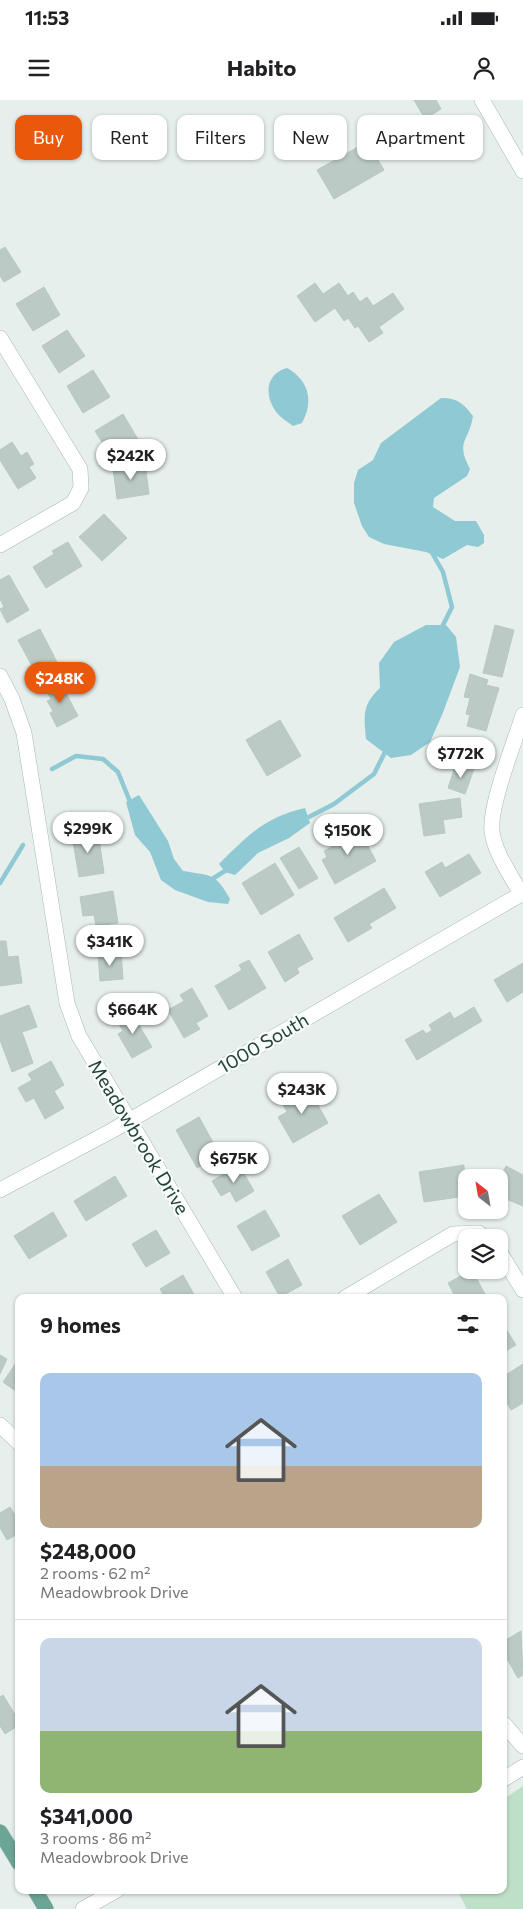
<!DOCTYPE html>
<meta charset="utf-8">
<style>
:root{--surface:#fff;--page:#f2f2f2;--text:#202124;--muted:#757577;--line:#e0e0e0;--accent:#ea580c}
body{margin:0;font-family:Commissioner,sans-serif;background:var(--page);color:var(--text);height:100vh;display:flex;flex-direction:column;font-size:19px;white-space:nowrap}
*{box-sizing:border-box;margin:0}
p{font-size:16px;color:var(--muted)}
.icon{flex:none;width:28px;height:28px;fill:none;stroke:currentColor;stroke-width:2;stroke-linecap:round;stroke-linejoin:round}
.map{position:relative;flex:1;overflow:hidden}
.drawer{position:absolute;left:15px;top:1194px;width:492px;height:600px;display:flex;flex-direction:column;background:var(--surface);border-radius:10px;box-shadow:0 1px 4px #0004}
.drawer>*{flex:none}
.guide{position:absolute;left:15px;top:15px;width:494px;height:45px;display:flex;gap:10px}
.needle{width:32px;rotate:329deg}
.buttons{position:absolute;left:458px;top:1069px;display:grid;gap:10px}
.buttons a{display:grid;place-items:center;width:50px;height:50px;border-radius:10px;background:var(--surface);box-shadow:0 1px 4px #0004;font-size:25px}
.price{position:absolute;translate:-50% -42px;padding:0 11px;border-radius:18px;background:#fff;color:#222;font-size:16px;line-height:32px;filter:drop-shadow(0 1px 2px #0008)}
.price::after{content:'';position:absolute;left:50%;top:30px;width:15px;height:11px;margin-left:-8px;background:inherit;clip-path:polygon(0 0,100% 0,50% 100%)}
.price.active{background:var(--accent);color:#fff}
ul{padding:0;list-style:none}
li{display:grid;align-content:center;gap:10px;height:265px;padding:0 25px}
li+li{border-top:1px solid var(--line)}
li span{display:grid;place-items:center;height:155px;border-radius:10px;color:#555}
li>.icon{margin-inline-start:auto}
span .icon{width:90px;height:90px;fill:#fffc;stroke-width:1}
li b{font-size:21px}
h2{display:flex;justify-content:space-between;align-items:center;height:60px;padding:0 25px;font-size:21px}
.tag{padding:0 18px;border-radius:10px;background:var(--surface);box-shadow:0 1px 4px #0004;font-size:18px;line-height:45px}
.tag.active{background:var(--accent);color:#fff}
.status{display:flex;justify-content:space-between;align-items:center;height:35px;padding:0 25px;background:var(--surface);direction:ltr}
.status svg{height:14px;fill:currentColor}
header{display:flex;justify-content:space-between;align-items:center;height:65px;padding:0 25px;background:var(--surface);font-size:22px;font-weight:700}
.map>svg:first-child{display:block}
.green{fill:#bfe0c8}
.water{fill:#8ec9d4}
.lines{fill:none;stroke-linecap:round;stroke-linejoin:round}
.stream{stroke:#8ec9d4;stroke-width:4.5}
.building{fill:#bbcac4;stroke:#b8c9c2}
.minor-casing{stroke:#a8b8b2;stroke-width:16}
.major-casing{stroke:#c2cac8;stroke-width:16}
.minor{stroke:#fff;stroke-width:15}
.major{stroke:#6aa596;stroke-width:15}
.labels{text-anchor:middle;stroke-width:4.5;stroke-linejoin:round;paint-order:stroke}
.street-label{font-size:19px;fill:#24423a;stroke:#f7fbf9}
</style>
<div class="status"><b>11:53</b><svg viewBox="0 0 49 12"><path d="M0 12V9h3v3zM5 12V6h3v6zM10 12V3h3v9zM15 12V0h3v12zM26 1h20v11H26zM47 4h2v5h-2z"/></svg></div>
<header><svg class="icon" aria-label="menu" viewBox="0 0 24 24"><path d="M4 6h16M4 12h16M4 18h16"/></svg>Habito<svg class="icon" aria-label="person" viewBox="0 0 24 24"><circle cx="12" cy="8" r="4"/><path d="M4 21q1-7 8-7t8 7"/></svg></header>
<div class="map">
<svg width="523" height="1809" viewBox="0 0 523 1809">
<rect width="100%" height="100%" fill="#e6efeb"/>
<path class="green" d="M523,1686V1809H467L457,1790H504V1699Z"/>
<g class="water">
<path d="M287,268C309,280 314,302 302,323L293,326C288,322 281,318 277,313C264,296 265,274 287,268Z"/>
<path d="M441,298C457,298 463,303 473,316C469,342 455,341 470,369L467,376L434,398L433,407L455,421H476L484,435V443L478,447L467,445L443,459L426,452L384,444L369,437L362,426L354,403V383L358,370L373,360L381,343Z"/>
<path d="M426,525H446L456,537L460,567L442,615L430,642L411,655L391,658L366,639C364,615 362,605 380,588L379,563L394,542Z"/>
<path d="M139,695L168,741L174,759L183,771C211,776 215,772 230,799L228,804L208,802L175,790L161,780L150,752L135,735L126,702Z"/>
<path d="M305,708L310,723L289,738L258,753L235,775L225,772L219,764C247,736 265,717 305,708Z"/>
</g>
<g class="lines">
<g class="stream">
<path d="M431,451L443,472L452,507L441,529"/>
<path d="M52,669L76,656L103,659L118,672L131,704"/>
<path d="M305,719L334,704L374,674L386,650"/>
<path d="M209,781L228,769"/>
<path d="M0,783L23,745"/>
</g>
</g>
<g class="building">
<path d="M414,0H436L441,9L425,19Z"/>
<path d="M367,42L384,70L334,99L317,70Z"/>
<path d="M5,147L21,172L4,182L0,176V150Z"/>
<path d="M315,183L323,194L339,183L348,196L353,192L360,202L367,197L373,206L393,193L404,209L379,227L383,233L369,242L358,226L355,228L348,218L344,221L335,208L315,222L297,196Z"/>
<path d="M44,187L60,215L33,231L16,204Z"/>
<path d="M67,230L85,256L59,273L42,246Z"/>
<path d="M93,270L110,297L83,313L67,286Z"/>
<path d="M123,314L139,341L112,358L95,331Z"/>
<path d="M12,342L21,356L27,352L34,364L29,367L36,378L18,389L0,360V350Z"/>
<path d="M145,363L149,394L117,399L113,368Z"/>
<path d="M104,414L127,438L102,461L79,437Z"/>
<path d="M68,442L82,466L46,488L33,467L54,454L52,451Z"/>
<path d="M9,475L29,510L7,523L0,509L4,507L0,499V480Z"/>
<path d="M495,525L514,530L502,577L483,573Z"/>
<path d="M40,529L59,566L44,574L38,562L32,566L18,540Z"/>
<path d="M470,574L488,580L486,585L499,588L486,631L467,626L470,615L466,614L470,598L464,597Z"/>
<path d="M59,580L78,616L57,627L50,613L53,611L47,601L51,599L45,588Z"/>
<path d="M280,620L301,656L267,676L246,640Z"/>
<path d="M456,664L474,669L465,694L448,688Z"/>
<path d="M460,698L462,717L443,720L445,733L424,736L419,704Z"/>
<path d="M358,728L376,761L335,784L322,760L327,757L324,751L341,742L339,738Z"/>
<path d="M98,732L104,773L79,777L72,736Z"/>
<path d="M299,747L318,778L299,789L280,758Z"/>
<path d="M469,754L481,773L440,797L425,772L442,762L445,768Z"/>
<path d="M275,763L294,795L261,815L242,783Z"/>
<path d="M384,788L396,808L369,824L372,828L348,842L334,818Z"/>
<path d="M113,791L118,823L96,826L94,815L83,816L80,797Z"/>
<path d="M299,834L313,859L297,868L299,873L285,882L268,852Z"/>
<path d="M0,841H6L8,857L18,856L22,883L0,886Z"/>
<path d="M121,852L123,879L100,881L98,854Z"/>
<path d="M249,860L266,888L229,910L215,886L242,870L239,865Z"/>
<path d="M523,863V892L507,902L494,880Z"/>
<path d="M192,888L208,916L196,923L200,929L184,938L168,910L184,901L180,895Z"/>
<path d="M29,905L37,927L22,932L33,963L12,972L0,940V916Z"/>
<path d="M474,907L482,921L417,960L405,940L423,930L426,934L432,930L429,925L450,912L454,919Z"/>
<path d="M130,910L152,947L132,958L118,934L123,931L116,919Z"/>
<path d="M51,961L64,985L54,991L64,1008L45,1019L34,998L26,1002L18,988L32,980L28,974Z"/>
<path d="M307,986L328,1023L293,1043L278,1017L287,1012L281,1001Z"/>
<path d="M199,1017L215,1046L212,1048L217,1056L197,1068L176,1030Z"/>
<path d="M239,1065L254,1091L236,1102L230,1091L221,1096L212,1081Z"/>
<path d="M464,1065L466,1096L424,1102L419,1072Z"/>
<path d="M506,1066L523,1075V1106L499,1096V1081Z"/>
<path d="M115,1076L127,1096L86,1121L74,1101Z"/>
<path d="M379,1094L397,1122L360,1145L342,1116Z"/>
<path d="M265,1110L280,1136L252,1151L237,1126Z"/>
<path d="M53,1112L67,1136L29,1159L14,1136Z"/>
<path d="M156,1130L170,1153L146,1167L132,1144Z"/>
<path d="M288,1159L302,1185L280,1197L266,1172Z"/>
<path d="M472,1170L486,1196L456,1198L448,1183Z"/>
<path d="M183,1175L196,1198H165L160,1189Z"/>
<path d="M506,1229L516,1245L504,1252V1230Z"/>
<path d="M0,1255L7,1259L0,1274Z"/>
<path d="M16,1263L19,1265V1285L14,1290L3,1282Z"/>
<path d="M523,1264V1303L511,1310L504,1298V1276Z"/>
<path d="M10,1407L15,1415L19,1413V1433L7,1440L0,1428V1413Z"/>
<path d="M521,1531L523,1575L518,1578L504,1554V1541Z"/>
<path d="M3,1595L19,1621V1625L5,1634L0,1626V1597Z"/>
</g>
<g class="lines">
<g class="minor-casing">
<g id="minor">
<path d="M482,0L523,71"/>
<path d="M0,238L80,369L81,388L73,403L0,445"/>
<path d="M0,576L12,599L24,633L67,903L79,936L235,1198"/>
<path d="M521,794C511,775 494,752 492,731C489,706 515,641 523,615"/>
<path d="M0,1090L113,1030L523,793"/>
<path d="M499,1151L523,1190"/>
<path d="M345,1198L453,1134L479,1133L484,1138"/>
<path d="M0,1325L19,1343"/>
<path d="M504,1624L523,1646"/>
<path d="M504,1679L523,1667"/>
<path d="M83,1809L117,1790"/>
</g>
</g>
<g class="major-casing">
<g id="major">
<path d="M0,1732L19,1763"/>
<path d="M35,1790L46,1809"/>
</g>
</g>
<use href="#minor" class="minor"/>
<use href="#major" class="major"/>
</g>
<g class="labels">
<g class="street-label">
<text transform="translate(263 943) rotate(-30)" y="7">1000 South</text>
<text transform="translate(139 1037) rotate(59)" y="7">Meadowbrook Drive</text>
</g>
</g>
</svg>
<div class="buttons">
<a><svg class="needle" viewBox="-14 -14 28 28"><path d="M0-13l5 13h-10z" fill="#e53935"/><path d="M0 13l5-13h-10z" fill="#757577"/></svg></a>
<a><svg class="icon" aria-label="layers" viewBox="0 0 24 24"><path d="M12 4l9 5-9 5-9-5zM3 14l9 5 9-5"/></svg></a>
</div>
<b class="price" style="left:131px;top:381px">$242K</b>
<b class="price active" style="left:60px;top:604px">$248K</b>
<b class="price" style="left:461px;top:679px">$772K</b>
<b class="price" style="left:88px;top:754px">$299K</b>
<b class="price" style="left:348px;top:756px">$150K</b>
<b class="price" style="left:110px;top:867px">$341K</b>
<b class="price" style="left:133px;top:935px">$664K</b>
<b class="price" style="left:302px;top:1015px">$243K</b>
<b class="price" style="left:234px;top:1084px">$675K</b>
<div class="guide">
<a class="tag active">Buy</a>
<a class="tag">Rent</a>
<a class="tag">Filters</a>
<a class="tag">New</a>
<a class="tag">Apartment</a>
</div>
<section class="drawer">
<h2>9 homes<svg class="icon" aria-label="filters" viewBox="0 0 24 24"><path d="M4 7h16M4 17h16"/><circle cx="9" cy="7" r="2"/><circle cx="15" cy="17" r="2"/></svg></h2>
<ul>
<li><span style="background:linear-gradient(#a9c7e8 60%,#b9a48a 0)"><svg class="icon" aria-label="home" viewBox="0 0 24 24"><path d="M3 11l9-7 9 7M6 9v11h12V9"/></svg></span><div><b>$248,000</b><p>2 rooms · 62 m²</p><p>Meadowbrook Drive</p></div></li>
<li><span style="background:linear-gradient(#c9d6e8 60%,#8fb573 0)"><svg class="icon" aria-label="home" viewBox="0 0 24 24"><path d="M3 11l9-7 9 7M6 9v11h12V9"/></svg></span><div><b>$341,000</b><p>3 rooms · 86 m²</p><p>Meadowbrook Drive</p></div></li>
</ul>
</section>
</div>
